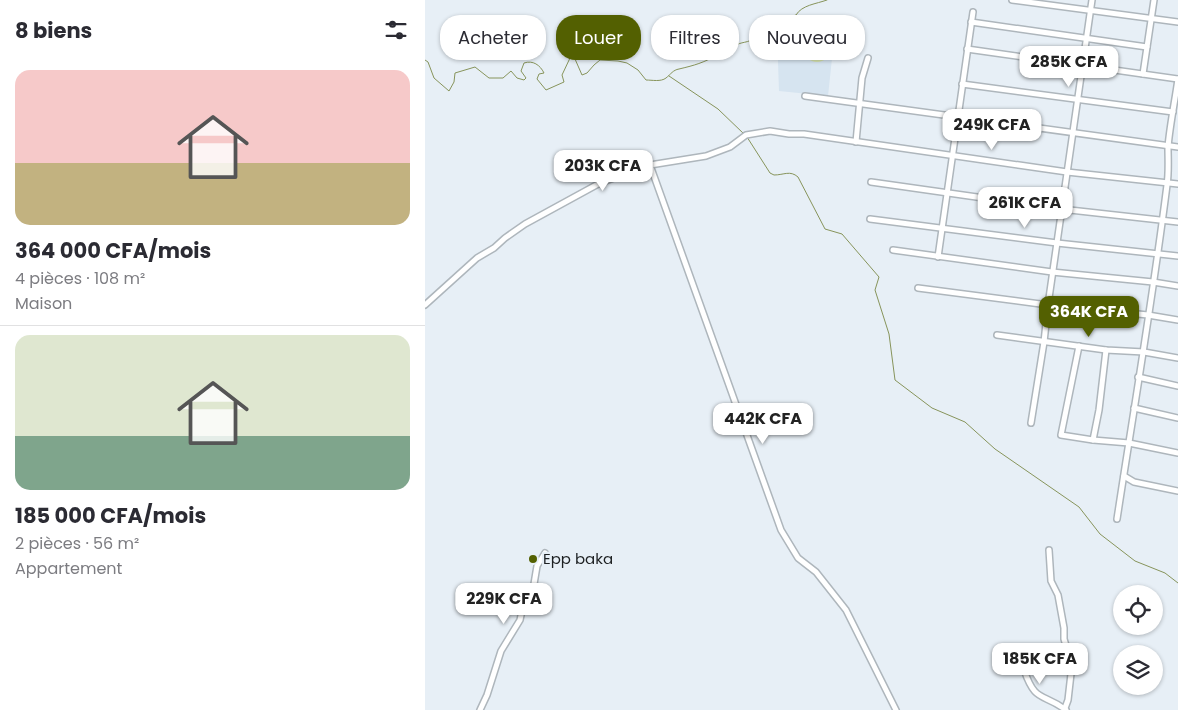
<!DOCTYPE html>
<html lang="fr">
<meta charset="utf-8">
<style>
:root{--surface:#fff;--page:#f7f7f7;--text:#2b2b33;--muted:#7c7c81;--line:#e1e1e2;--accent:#536001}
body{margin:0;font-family:Poppins,sans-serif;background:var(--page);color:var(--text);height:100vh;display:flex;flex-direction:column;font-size:19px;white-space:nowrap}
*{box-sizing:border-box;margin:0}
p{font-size:16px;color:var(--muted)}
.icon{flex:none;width:28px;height:28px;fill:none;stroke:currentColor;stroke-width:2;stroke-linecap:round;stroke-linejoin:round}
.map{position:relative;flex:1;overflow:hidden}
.details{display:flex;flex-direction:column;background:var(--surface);width:425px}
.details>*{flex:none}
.hud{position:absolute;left:15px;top:15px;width:475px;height:45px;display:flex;gap:10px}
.fabs{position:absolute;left:688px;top:585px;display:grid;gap:10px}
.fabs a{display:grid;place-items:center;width:50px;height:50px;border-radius:50%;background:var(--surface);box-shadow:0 1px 4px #0004;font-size:25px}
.price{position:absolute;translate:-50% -42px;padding:0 11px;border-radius:10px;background:#fff;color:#222;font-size:16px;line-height:32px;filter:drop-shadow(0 1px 2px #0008)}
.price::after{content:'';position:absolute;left:50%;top:30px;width:15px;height:11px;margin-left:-8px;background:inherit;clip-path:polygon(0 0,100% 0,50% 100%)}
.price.on{background:var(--accent);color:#fff}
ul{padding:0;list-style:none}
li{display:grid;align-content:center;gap:10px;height:265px;padding:0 15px}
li+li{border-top:1px solid var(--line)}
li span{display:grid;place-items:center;height:155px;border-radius:15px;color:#555}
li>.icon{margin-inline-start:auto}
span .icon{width:90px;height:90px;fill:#fffc;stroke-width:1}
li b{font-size:21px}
h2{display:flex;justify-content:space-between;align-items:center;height:60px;padding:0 15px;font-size:21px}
.pill{padding:0 18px;border-radius:20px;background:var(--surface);box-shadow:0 1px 4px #0004;font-size:18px;line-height:45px}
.pill.on{background:var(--accent);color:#fff}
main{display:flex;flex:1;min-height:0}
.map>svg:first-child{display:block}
.built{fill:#d6e4f0}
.park{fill:#dae7b0}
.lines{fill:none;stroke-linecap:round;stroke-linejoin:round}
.stream{stroke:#87945b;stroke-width:1}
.minor-casing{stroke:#aeb6bc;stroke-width:8}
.minor{stroke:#fff;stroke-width:5}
.poi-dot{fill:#536001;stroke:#e7eff6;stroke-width:2}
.labels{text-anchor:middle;stroke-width:4.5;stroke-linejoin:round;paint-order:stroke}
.poi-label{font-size:15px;fill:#1d2022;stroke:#e7eff6;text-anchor:start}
</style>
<main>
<section class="details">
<h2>8 biens<svg class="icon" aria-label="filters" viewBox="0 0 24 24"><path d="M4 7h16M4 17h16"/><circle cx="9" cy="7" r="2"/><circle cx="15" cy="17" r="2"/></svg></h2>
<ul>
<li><span style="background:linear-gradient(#f6c9c9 60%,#c2b280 0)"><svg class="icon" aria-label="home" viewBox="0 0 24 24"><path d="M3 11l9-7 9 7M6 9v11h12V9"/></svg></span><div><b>364 000 CFA/mois</b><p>4 pièces · 108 m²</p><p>Maison</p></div></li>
<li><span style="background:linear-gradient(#dfe7d0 65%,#7fa58c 0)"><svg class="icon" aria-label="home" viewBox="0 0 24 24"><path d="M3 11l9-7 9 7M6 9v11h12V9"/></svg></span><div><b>185 000 CFA/mois</b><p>2 pièces · 56 m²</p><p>Appartement</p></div></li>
</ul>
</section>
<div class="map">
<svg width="753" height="710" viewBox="0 0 753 710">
<rect width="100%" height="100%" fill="#e7eff6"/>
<path class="built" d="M411,21L403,96L354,91L352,34Z"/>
<circle class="park" cx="392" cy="49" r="13"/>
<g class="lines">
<g class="stream">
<path d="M0,60L3,62L9,78L24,91L29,82L30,73L50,67L64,78H78L86,71L92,78L99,80L101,78L96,71L99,63C108,60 115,65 119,73L114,74L112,79L121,90L139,82L137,75L145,58L150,59L157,75L162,73L169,65L175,60L193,61L202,63L213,70L221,80C227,80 236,82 241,78C246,74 248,70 254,69C271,65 277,63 293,55L292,52L300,47L308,49C312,41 321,44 328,39C335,35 337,26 345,23C353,20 362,18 371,15C377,5 391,4 402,0"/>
<path d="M244,76L293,109L319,134"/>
<path d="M322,137L345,173L349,175C359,175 365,170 373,177L400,229L417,234L454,277L450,290L464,334L470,380L507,408L540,422L570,449L654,507L675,534L710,561L740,573L753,583"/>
</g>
<g class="minor-casing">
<g id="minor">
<path d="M587,0L753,22"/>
<path d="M546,22L722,47"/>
<path d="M542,49L753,79"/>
<path d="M718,74L729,0"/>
<path d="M537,84L748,112"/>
<path d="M380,96L753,147"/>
<path d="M431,142L437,78L443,58"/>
<path d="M225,165L356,530L373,558L391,572L421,610L471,710"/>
<path d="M446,182L636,209L753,222"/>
<path d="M445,219L632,243L753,256"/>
<path d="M468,250L627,272L728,282L753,286"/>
<path d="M513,257L548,12"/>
<path d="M493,288L623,305L723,315L753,320"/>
<path d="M0,305L52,258L69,248L80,238L100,224L175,183L225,165L281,156L305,147L321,135L345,131L364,134H379L642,172L753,184"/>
<path d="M572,335L681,350L719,352L753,358"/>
<path d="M654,346L636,435L668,440L704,443L753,453"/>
<path d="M713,377L753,386"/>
<path d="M709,408L753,418"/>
<path d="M606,423L619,342L623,305L667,0"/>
<path d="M668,440L674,410L681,350"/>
<path d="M699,476L709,482L753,491"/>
<path d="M692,519C709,408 728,297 742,185C744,172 743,159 743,147C745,124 750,101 753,79"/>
<path d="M624,550L626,581L633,595L639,628V639L647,665L643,700L640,708"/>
<path d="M586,652V662L599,670C611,704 617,692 641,710"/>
<path d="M55,710L62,695L76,651L95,620L98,606L108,590L112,566L120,553"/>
</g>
</g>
<use href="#minor" class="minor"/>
</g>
<circle class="poi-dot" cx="108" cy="559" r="5"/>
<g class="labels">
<g class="poi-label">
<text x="118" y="564">Epp baka</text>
</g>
</g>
</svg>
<div class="fabs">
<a><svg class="icon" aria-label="locate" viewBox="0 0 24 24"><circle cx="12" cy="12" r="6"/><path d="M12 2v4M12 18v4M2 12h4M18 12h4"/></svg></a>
<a><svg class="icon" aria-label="layers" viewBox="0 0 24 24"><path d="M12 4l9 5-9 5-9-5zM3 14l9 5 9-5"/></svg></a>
</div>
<b class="price" style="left:644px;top:88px">285K CFA</b>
<b class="price" style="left:567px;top:151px">249K CFA</b>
<b class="price" style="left:178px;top:192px">203K CFA</b>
<b class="price" style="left:600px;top:229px">261K CFA</b>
<b class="price on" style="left:664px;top:338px">364K CFA</b>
<b class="price" style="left:338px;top:445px">442K CFA</b>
<b class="price" style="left:79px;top:625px">229K CFA</b>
<b class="price" style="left:615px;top:685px">185K CFA</b>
<div class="hud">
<a class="pill">Acheter</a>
<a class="pill on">Louer</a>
<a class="pill">Filtres</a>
<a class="pill">Nouveau</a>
</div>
</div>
</main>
